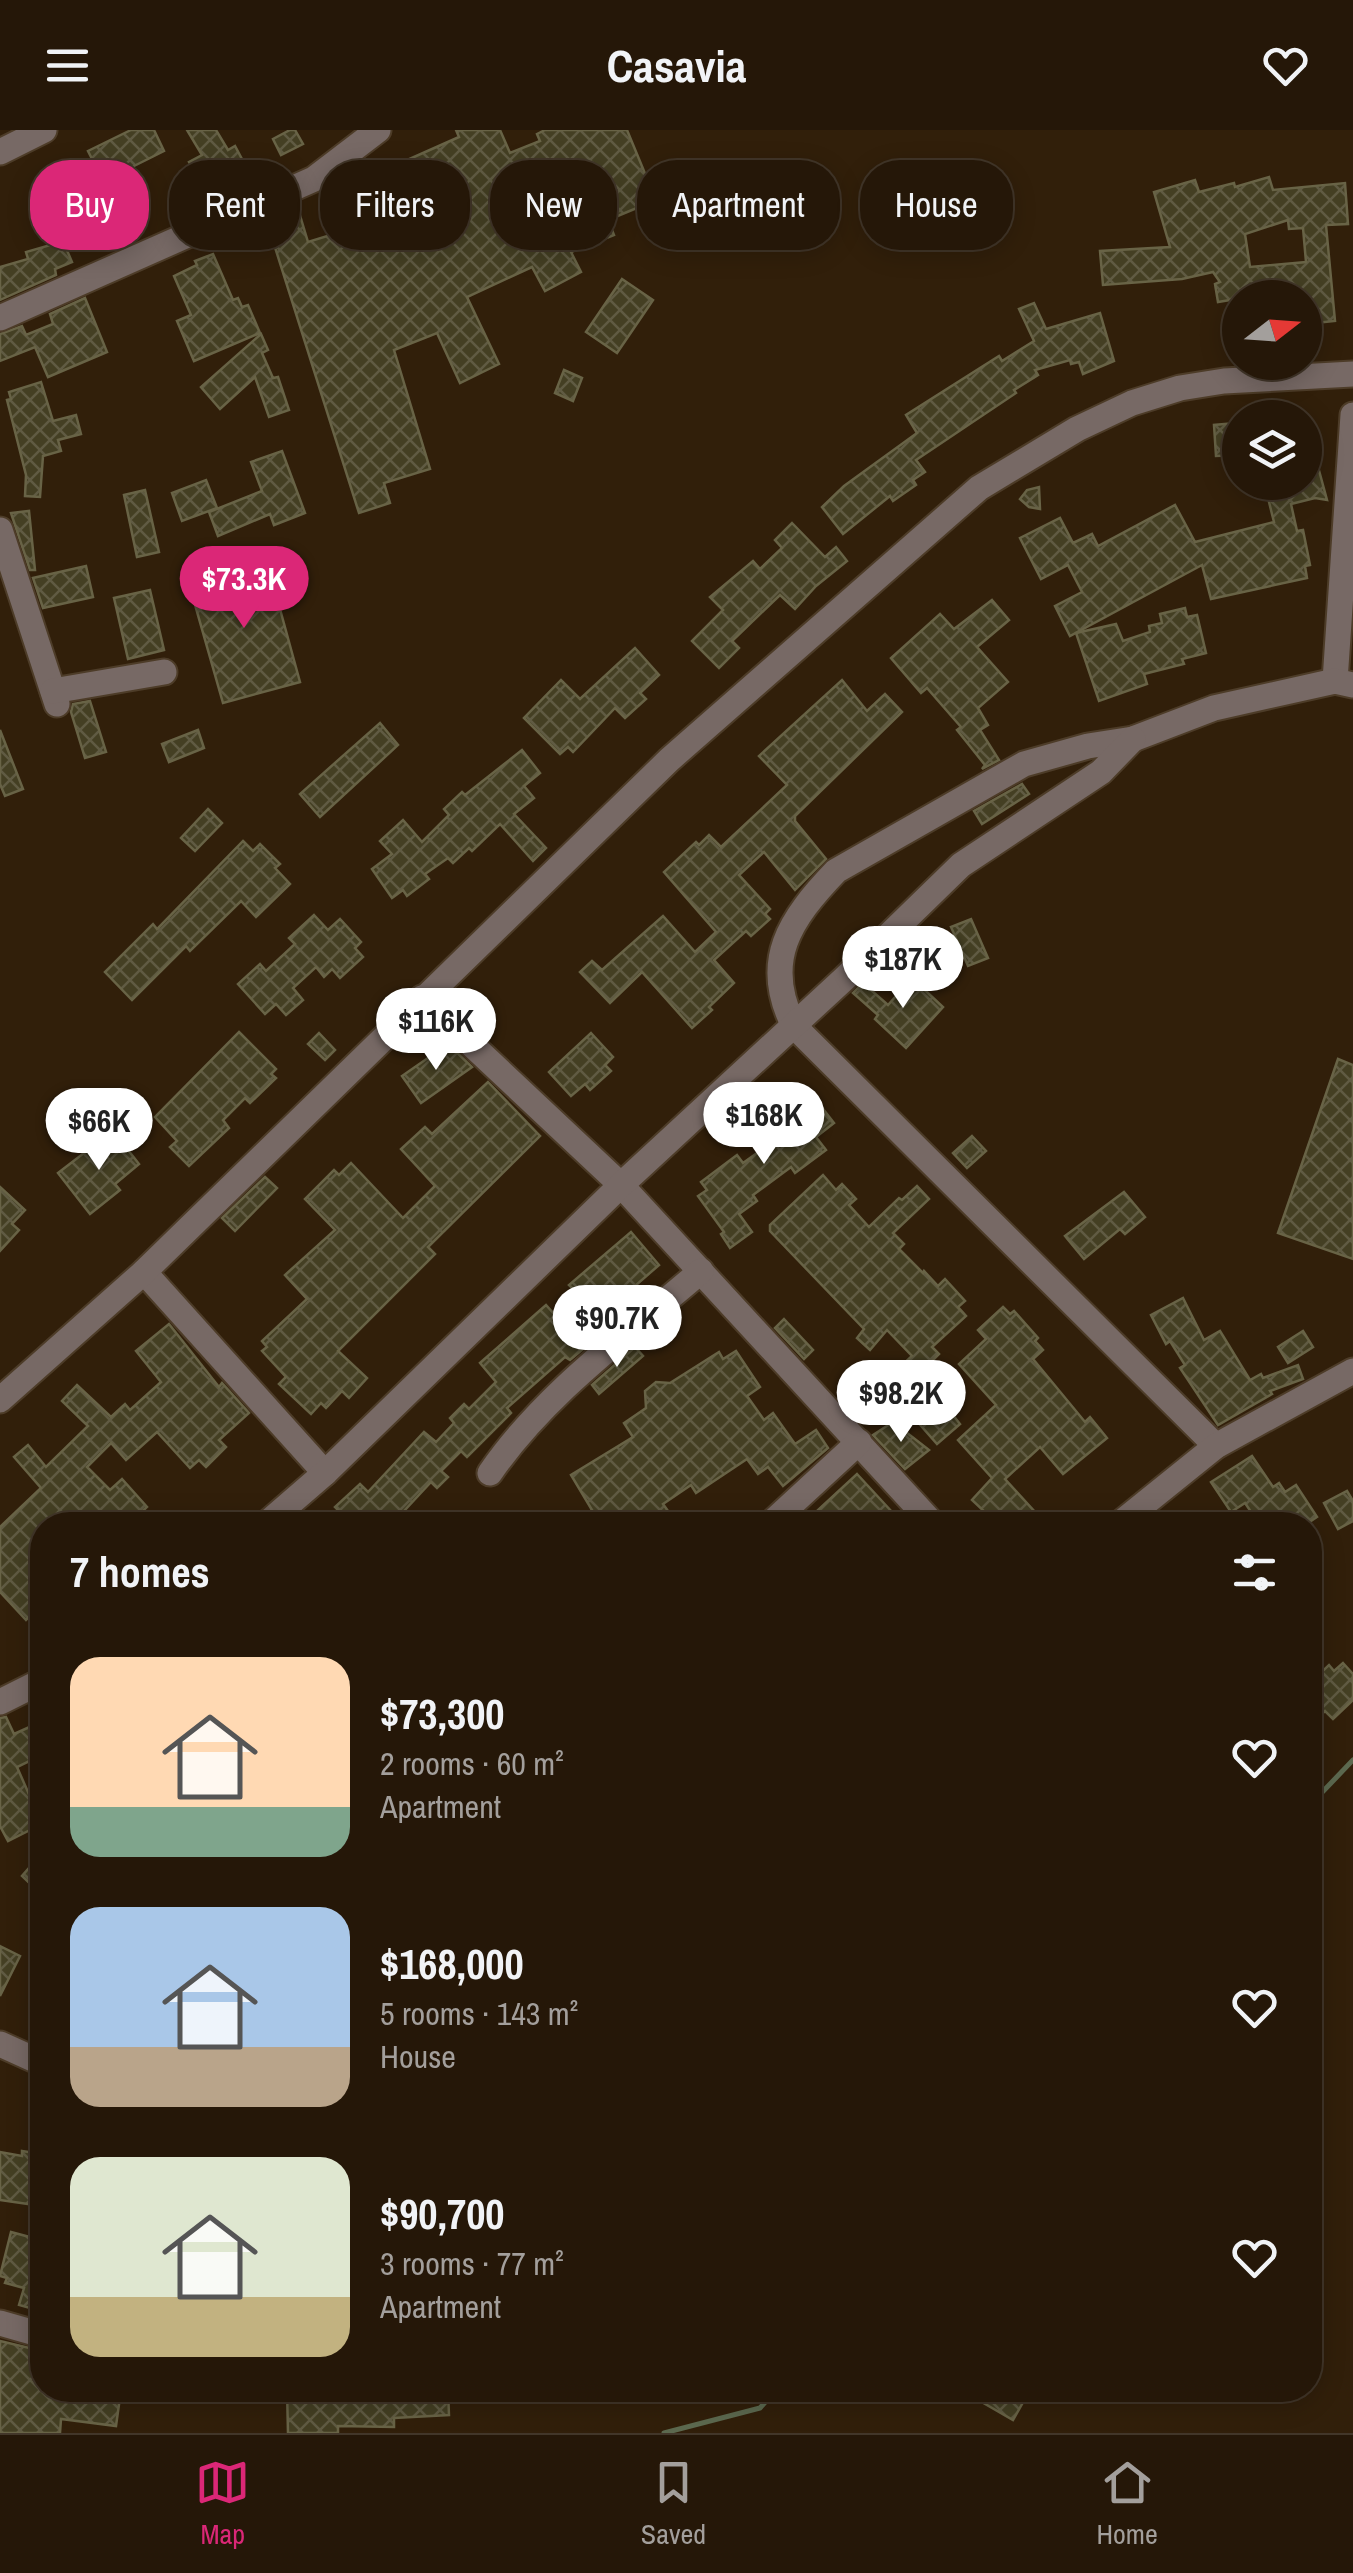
<!DOCTYPE html>
<meta charset="utf-8">
<style>
:root{--surface:#251708;--page:#312416;--text:#f1f3f6;--muted:#a39f9c;--line:#423629;--accent:#db2777}
body{margin:0;font-family:"Archivo Narrow",sans-serif;background:var(--page);color:var(--text);height:100vh;display:flex;flex-direction:column;font-size:38px;white-space:nowrap}
*{box-sizing:border-box;margin:0}
p{font-size:32px;color:var(--muted)}
.icon{flex:none;width:55px;height:55px;fill:none;stroke:currentColor;stroke-width:2;stroke-linecap:round;stroke-linejoin:round}
.map{position:relative;flex:1;overflow:hidden}
.sheet{position:absolute;left:30px;top:1382px;width:1292px;height:890px;display:flex;flex-direction:column;background:var(--surface);border-radius:40px;box-shadow:0 5px 25px #0003,0 0 0 2px var(--line)}
.sheet>*{flex:none}
.guide{position:absolute;left:30px;top:30px;width:1295px;height:90px;display:flex;gap:20px}
.needle{width:65px;rotate:73deg}
.fabs{position:absolute;left:1222px;top:150px;display:grid;gap:20px}
.fabs a{display:grid;place-items:center;width:100px;height:100px;border-radius:50%;background:var(--surface);box-shadow:0 5px 25px #0003,0 0 0 2px var(--line);font-size:50px}
.price{position:absolute;translate:-50% -85px;padding:0 22px;border-radius:35px;background:#fff;color:#222;font-size:32px;line-height:65px;filter:drop-shadow(0 2px 5px #0008)}
.price::after{content:'';position:absolute;left:50%;top:60px;width:30px;height:22px;margin-left:-15px;background:inherit;clip-path:polygon(0 0,100% 0,50% 100%)}
.price.on{background:var(--accent);color:#fff}
ul{padding:0;list-style:none}
li{display:flex;align-items:center;gap:30px;height:250px;padding:0 40px}
li span{display:grid;place-items:center;flex:none;width:280px;height:200px;border-radius:30px;color:#555}
li>.icon{margin-inline-start:auto}
span .icon{width:120px;height:120px;fill:#fffc;stroke-width:1}
li b{font-size:42px}
h2{display:flex;justify-content:space-between;align-items:center;height:120px;padding:0 40px;font-size:42px}
.tag{padding:0 35px;border-radius:40px;background:var(--surface);box-shadow:0 5px 25px #0003,0 0 0 2px var(--line);font-size:35px;line-height:90px}
.tag.on{background:var(--accent);color:#fff}
header{display:flex;justify-content:space-between;align-items:center;height:130px;padding:0 40px;background:var(--surface);font-size:45px;font-weight:800}
.tabs{display:flex;justify-content:space-around;align-items:center;height:140px;border-top:2px solid var(--line);background:var(--surface);font-size:28px;color:var(--muted)}
.tabs a{display:grid;justify-items:center;gap:5px}
.tabs .on{color:var(--accent)}
.map>svg:first-child{display:block}
.lines{fill:none;stroke-linecap:round;stroke-linejoin:round}
.stream{stroke:#5c694f;stroke-width:5}
.building{fill:url(#building-cross-hatch);stroke:#686346;stroke-width:2.5;fill-rule:evenodd}
.minor-casing{stroke:#4d3c28;stroke-width:29}
.minor{stroke:#776965;stroke-width:25}
</style>
<header><svg class="icon" aria-label="menu" viewBox="0 0 24 24"><path d="M4 6h16M4 12h16M4 18h16"/></svg>Casavia<svg class="icon" aria-label="heart" viewBox="0 0 24 24"><path d="M12 20l-8-8c-3-5 5-10 8-4 3-6 11-1 8 4z"/></svg></header>
<div class="map">
<svg width="1353" height="2303" viewBox="0 0 1353 2303">
<defs>
<pattern id="building-cross-hatch" width="8" height="8" patternUnits="userSpaceOnUse" patternTransform="scale(2.5)"><rect width="8" height="8" fill="#443f23"/><path d="M0 0l8 8M0 8l8-8" fill="none" stroke="#605b43"/></pattern>
</defs>
<rect width="100%" height="100%" fill="#311f0a"/>
<g class="lines">
<g class="stream">
<path d="M1310,1675L1353,1630"/>
<path d="M664,2303L760,2278L776,2260"/>
</g>
</g>
<g class="building">
<path d="M131,0H154L164,21L94,56L99,66L48,91L35,64L56,53L53,47L92,29L88,21Z"/>
<path d="M187,0H216L228,20L235,16L251,46L198,76L182,45L193,39L189,32L202,25Z"/>
<path d="M290,0H295L303,14L281,25L273,9Z"/>
<path d="M456,0H500L510,23L540,11L537,4L545,0H627L656,70L608,90L614,105L571,122L581,142L545,161L532,137L467,167L499,234L460,253L437,203L394,220L430,339L384,353L390,373L359,383L267,92L299,82L308,112L373,92L355,49L386,36L387,39L459,7Z"/>
<path d="M1269,47L1273,60L1345,53L1348,94L1326,95L1335,191L1305,194V168H1272V163L1218,172L1215,154L1220,152L1213,142L1182,149L1103,155L1100,121L1170,117L1154,62L1195,50L1199,62L1234,53L1235,57ZM1288,90L1289,99L1303,98L1306,132L1250,137L1245,104Z"/>
<path d="M62,92L73,115L66,118L72,132L55,139L56,145L0,170V137L28,129L26,122L54,114L47,98Z"/>
<path d="M213,124L233,170L238,168L242,177L248,175L260,203L194,231L177,191L191,185L174,146L197,135L195,131Z"/>
<path d="M622,149L653,170L617,223L586,202Z"/>
<path d="M85,168L107,222L48,247L35,217L0,231V204L22,196L26,205L53,194L50,184Z"/>
<path d="M1034,173L1046,199L1100,183L1114,231L1083,244L1079,232L1071,234L1070,230L1035,240L1038,245L1014,260L1016,263L916,330L925,342L913,350L916,355L893,371L890,366L843,404L822,377L844,356L917,303L906,285L999,226L1002,231L1034,211L1019,179Z"/>
<path d="M261,204L268,220L262,223L273,248L278,247L289,280L269,287L255,247L220,279L201,257Z"/>
<path d="M564,240L582,248L573,271L555,263Z"/>
<path d="M41,252L53,291L76,285L81,304L58,310L61,321L43,326L40,367L25,366L26,345L7,270L11,269L9,262Z"/>
<path d="M1235,293L1238,325L1216,326L1214,295Z"/>
<path d="M282,321L305,383L274,395L270,384L218,406L209,382L262,361L251,332Z"/>
<path d="M1317,333L1327,370L1315,368L1291,374L1297,401L1303,400L1310,435L1305,436L1307,448L1211,469L1202,435L1070,506L1055,476L1082,462L1068,435L1041,449L1020,408L1060,388L1073,413L1092,404L1098,416L1175,375L1195,412L1274,392L1264,352H1305V336Z"/>
<path d="M206,350L217,378L182,391L172,363Z"/>
<path d="M1039,357L1040,379L1029,377L1020,369L1027,360Z"/>
<path d="M145,360L159,422L137,427L124,365Z"/>
<path d="M29,381L35,440H30L11,383Z"/>
<path d="M792,393L825,427L836,417L847,431L816,456L795,479L780,465L732,511L739,518L719,538L692,511L723,480L710,467L753,431L760,439L782,418L775,410Z"/>
<path d="M266,428L300,552L223,573L188,450Z"/>
<path d="M86,436L93,467L43,478L33,448Z"/>
<path d="M150,460L164,520L128,529L114,468Z"/>
<path d="M992,470L1009,490L977,517L1008,552L978,578L988,595L980,600L999,630L982,639L985,635L957,600L961,597L927,558L921,563L891,528L940,484L954,499Z"/>
<path d="M1185,478L1187,487L1197,485L1206,523L1182,529L1184,534L1144,544L1147,554L1099,571L1076,503L1116,494L1123,511L1150,502L1149,496L1162,493L1160,484Z"/>
<path d="M635,518L659,545L640,563L646,569L625,588L615,578L573,622L568,617L560,624L524,588L561,550L580,569Z"/>
<path d="M842,550L867,581L885,564L902,582L795,686V691L826,729L795,760L764,722L739,745L770,779L765,784L770,789L751,806L746,801L714,830L734,853L709,877L712,880L692,898L642,842L610,873L580,842L592,831L602,840L663,786L695,822L716,802L664,742L696,712L699,715L709,705L721,717L787,655L759,626Z"/>
<path d="M90,571L106,622L85,628L71,582L73,574Z"/>
<path d="M380,593L398,615L320,687L300,664Z"/>
<path d="M0,600L23,659L5,666L0,654Z"/>
<path d="M198,600L204,618L169,632L162,614Z"/>
<path d="M522,620L540,643L524,656L534,668L514,684L546,718L533,731L500,694L472,721L469,718L453,733L448,728L425,744L429,749L407,766L403,760L392,768L372,739L392,724L380,711L403,690L422,712L449,685L444,679L462,662L465,665Z"/>
<path d="M1022,654L1029,664L982,694L974,681Z"/>
<path d="M208,679L222,693L195,721L181,708Z"/>
<path d="M243,711L253,721L260,714L280,734L275,738L290,754L256,787L241,771L190,821L186,816L132,870L105,842L153,794L157,799Z"/>
<path d="M314,785L328,800L340,789L361,812L355,818L363,827L340,848L332,839L324,847L316,837L293,858L303,870L286,885L276,874L265,884L238,854L260,834L266,841L295,814L289,808Z"/>
<path d="M971,789L988,828L968,836L951,797Z"/>
<path d="M912,848L943,877L906,918L875,889L878,885L853,863L863,853L888,875Z"/>
<path d="M239,902L276,939L271,944L276,948L250,973L245,968L223,990L229,998L189,1036L170,1017L177,1011L155,987Z"/>
<path d="M319,903L335,920L325,930L308,914Z"/>
<path d="M591,903L613,927L605,935L611,941L590,960L585,954L571,966L549,942Z"/>
<path d="M448,914L472,937L421,973L402,946Z"/>
<path d="M1338,929L1353,935V1129L1278,1103Z"/>
<path d="M488,952L540,1006L428,1117L435,1124L338,1221L367,1248L349,1268L342,1261L326,1278L321,1273L311,1284L279,1254L286,1247L262,1221L267,1217L262,1211L307,1169L285,1145L335,1100L305,1069L334,1040L339,1045L351,1033L403,1088L435,1056L401,1019L425,997L432,1004Z"/>
<path d="M813,966L834,993L816,1007L826,1020L795,1043L791,1037L753,1065L757,1071L739,1084L752,1102L730,1118L721,1104L724,1102L698,1066L707,1060L701,1052L737,1025L743,1033L771,1013L761,1000L781,984L785,989Z"/>
<path d="M117,1006L139,1034L115,1054L120,1060L90,1084L58,1043L97,1013L101,1018Z"/>
<path d="M972,1006L986,1021L967,1038L953,1023Z"/>
<path d="M823,1045L836,1060L842,1054L856,1069L849,1075L869,1097L899,1068L902,1070L917,1056L929,1069L893,1103L904,1114L899,1119L923,1143L924,1141L938,1156L945,1149L965,1171L958,1177L966,1186L932,1217L939,1224L920,1243L960,1294L937,1314L886,1256V1250L912,1226L887,1200L870,1220L857,1208L864,1199L770,1101V1095Z"/>
<path d="M265,1047L277,1058L235,1101L222,1088Z"/>
<path d="M0,1057L25,1080L12,1094L19,1100L0,1121Z"/>
<path d="M1124,1062L1145,1087L1125,1104L1120,1099L1084,1129L1065,1106Z"/>
<path d="M631,1102L659,1135L604,1183L602,1203L570,1230L565,1227L507,1278L511,1283L467,1327L461,1321L441,1341L448,1347L437,1358L431,1352L391,1395H326L340,1382L335,1377L360,1354L368,1362L424,1302L436,1312L454,1293L450,1288L464,1274L469,1279L496,1252L480,1233L546,1175L555,1185L578,1164L569,1155Z"/>
<path d="M1183,1168L1204,1210L1220,1201L1250,1250L1261,1244L1263,1248L1298,1235L1303,1249L1270,1261L1272,1264L1218,1295L1180,1238L1185,1235L1170,1211L1166,1214L1151,1185Z"/>
<path d="M1003,1177L1010,1184L1014,1181L1038,1208L1035,1211L1043,1220L1033,1229L1085,1292L1090,1287L1107,1308L1063,1344L1040,1317L1005,1349L1035,1382L1021,1395H975L987,1384L972,1370L992,1348L958,1310L996,1275L959,1234L986,1209L978,1200Z"/>
<path d="M784,1189L813,1220L804,1229L775,1198Z"/>
<path d="M169,1194L219,1257L222,1253L249,1283L219,1310L226,1317L206,1337L199,1330L190,1338L157,1302L126,1330L111,1313L87,1337L110,1360L122,1349L147,1377L128,1395H86L76,1384L60,1395H42V1474L26,1490L0,1462V1397L41,1358L14,1327L28,1315L46,1337L88,1296L62,1271L77,1255L111,1287L125,1274L130,1280L161,1252L136,1221Z"/>
<path d="M1303,1201L1313,1217L1288,1233L1278,1217Z"/>
<path d="M635,1217L643,1226L599,1264L592,1255Z"/>
<path d="M736,1221L760,1257L747,1266L764,1290L773,1283L795,1314L816,1300L828,1318L783,1356L768,1337L758,1344L747,1329L696,1363L691,1355L663,1374L668,1381L660,1387L666,1395H572L592,1380L571,1345L633,1307L624,1293L646,1278L645,1261L656,1252L670,1253L719,1222L723,1229Z"/>
<path d="M893,1292L929,1320L905,1339L873,1305Z"/>
<path d="M1252,1326L1273,1357L1279,1353L1285,1362L1296,1355L1317,1387L1305,1395H1260L1245,1373L1231,1382L1211,1352Z"/>
<path d="M857,1344L904,1395H833L818,1380Z"/>
<path d="M1347,1361L1353,1371V1391L1338,1399L1324,1373Z"/>
<path d="M1343,1533L1353,1544V1570L1333,1589L1325,1581L1310,1595V1553L1329,1535L1334,1541Z"/>
<path d="M6,1587L14,1604L34,1595L42,1614V1625L17,1637L42,1694L8,1711L0,1696V1588Z"/>
<path d="M42,1723V1765L22,1746Z"/>
<path d="M0,1816L20,1826L0,1866Z"/>
<path d="M22,2021L42,2024V2076L0,2070V2022L22,2026Z"/>
<path d="M11,2102L37,2109L35,2116L42,2118V2162L37,2180L19,2175L24,2158L5,2153L7,2148L0,2146Z"/>
<path d="M0,2211L42,2221V2260H121L116,2296L61,2289L60,2303H0Z"/>
<path d="M287,2260H448L449,2285L394,2288V2297L338,2296V2303H288Z"/>
<path d="M961,2260H1030L1013,2290Z"/>
</g>
<g class="lines">
<g class="minor-casing">
<g id="minor">
<path d="M0,22L44,0"/>
<path d="M0,188L314,49L378,0"/>
<path d="M0,400L57,574"/>
<path d="M1335,551L1353,285"/>
<path d="M53,561L164,542"/>
<path d="M422,868L621,1055L934,1395"/>
<path d="M144,1142L325,1343"/>
<path d="M0,1270L144,1142L669,630L979,358L1077,299L1132,273L1180,258L1224,251L1353,244"/>
<path d="M1216,1316L794,896C761,831 790,789 836,741L1024,634L1088,616L1133,609L1214,578L1335,551L1353,555"/>
<path d="M490,1343C545,1263 628,1204 701,1141"/>
<path d="M265,1395L325,1343L621,1055L845,848L961,735L1101,642L1133,609"/>
<path d="M769,1395L859,1312"/>
<path d="M1118,1395L1216,1316L1353,1241"/>
<path d="M0,1572L42,1551"/>
<path d="M0,1914L42,1933"/>
<path d="M0,2193L42,2205"/>
</g>
</g>
<use href="#minor" class="minor"/>
</g>
</svg>
<div class="fabs">
<a><svg class="needle" viewBox="-14 -14 28 28"><path d="M0-13l5 13h-10z" fill="#e53935"/><path d="M0 13l5-13h-10z" fill="#a39f9c"/></svg></a>
<a><svg class="icon" aria-label="layers" viewBox="0 0 24 24"><path d="M12 4l9 5-9 5-9-5zM3 14l9 5 9-5"/></svg></a>
</div>
<b class="price on" style="left:244px;top:501px">$73.3K</b>
<b class="price" style="left:903px;top:881px">$187K</b>
<b class="price" style="left:436px;top:943px">$116K</b>
<b class="price" style="left:764px;top:1037px">$168K</b>
<b class="price" style="left:99px;top:1043px">$66K</b>
<b class="price" style="left:617px;top:1240px">$90.7K</b>
<b class="price" style="left:901px;top:1315px">$98.2K</b>
<div class="guide">
<a class="tag on">Buy</a>
<a class="tag">Rent</a>
<a class="tag">Filters</a>
<a class="tag">New</a>
<a class="tag">Apartment</a>
<a class="tag">House</a>
</div>
<section class="sheet">
<h2>7 homes<svg class="icon" aria-label="filters" viewBox="0 0 24 24"><path d="M4 7h16M4 17h16"/><circle cx="9" cy="7" r="2"/><circle cx="15" cy="17" r="2"/></svg></h2>
<ul>
<li><span style="background:linear-gradient(#ffd9b3 75%,#7fa58c 0)"><svg class="icon" aria-label="home" viewBox="0 0 24 24"><path d="M3 11l9-7 9 7M6 9v11h12V9"/></svg></span><div><b>$73,300</b><p>2 rooms · 60 m²</p><p>Apartment</p></div><svg class="icon" aria-label="heart" viewBox="0 0 24 24"><path d="M12 20l-8-8c-3-5 5-10 8-4 3-6 11-1 8 4z"/></svg></li>
<li><span style="background:linear-gradient(#a9c7e8 70%,#b9a48a 0)"><svg class="icon" aria-label="home" viewBox="0 0 24 24"><path d="M3 11l9-7 9 7M6 9v11h12V9"/></svg></span><div><b>$168,000</b><p>5 rooms · 143 m²</p><p>House</p></div><svg class="icon" aria-label="heart" viewBox="0 0 24 24"><path d="M12 20l-8-8c-3-5 5-10 8-4 3-6 11-1 8 4z"/></svg></li>
<li><span style="background:linear-gradient(#dfe7d0 70%,#c2b280 0)"><svg class="icon" aria-label="home" viewBox="0 0 24 24"><path d="M3 11l9-7 9 7M6 9v11h12V9"/></svg></span><div><b>$90,700</b><p>3 rooms · 77 m²</p><p>Apartment</p></div><svg class="icon" aria-label="heart" viewBox="0 0 24 24"><path d="M12 20l-8-8c-3-5 5-10 8-4 3-6 11-1 8 4z"/></svg></li>
</ul>
</section>
</div>
<nav class="tabs">
<a class="on"><svg class="icon" aria-label="map" viewBox="0 0 24 24"><path d="M3 6l6-2 6 2 6-2v14l-6 2-6-2-6 2zM9 4v14M15 6v14"/></svg>Map</a>
<a><svg class="icon" aria-label="saved" viewBox="0 0 24 24"><path d="M7 4h10v16l-5-4-5 4z"/></svg>Saved</a>
<a><svg class="icon" aria-label="home" viewBox="0 0 24 24"><path d="M3 11l9-7 9 7M6 9v11h12V9"/></svg>Home</a>
</nav>
